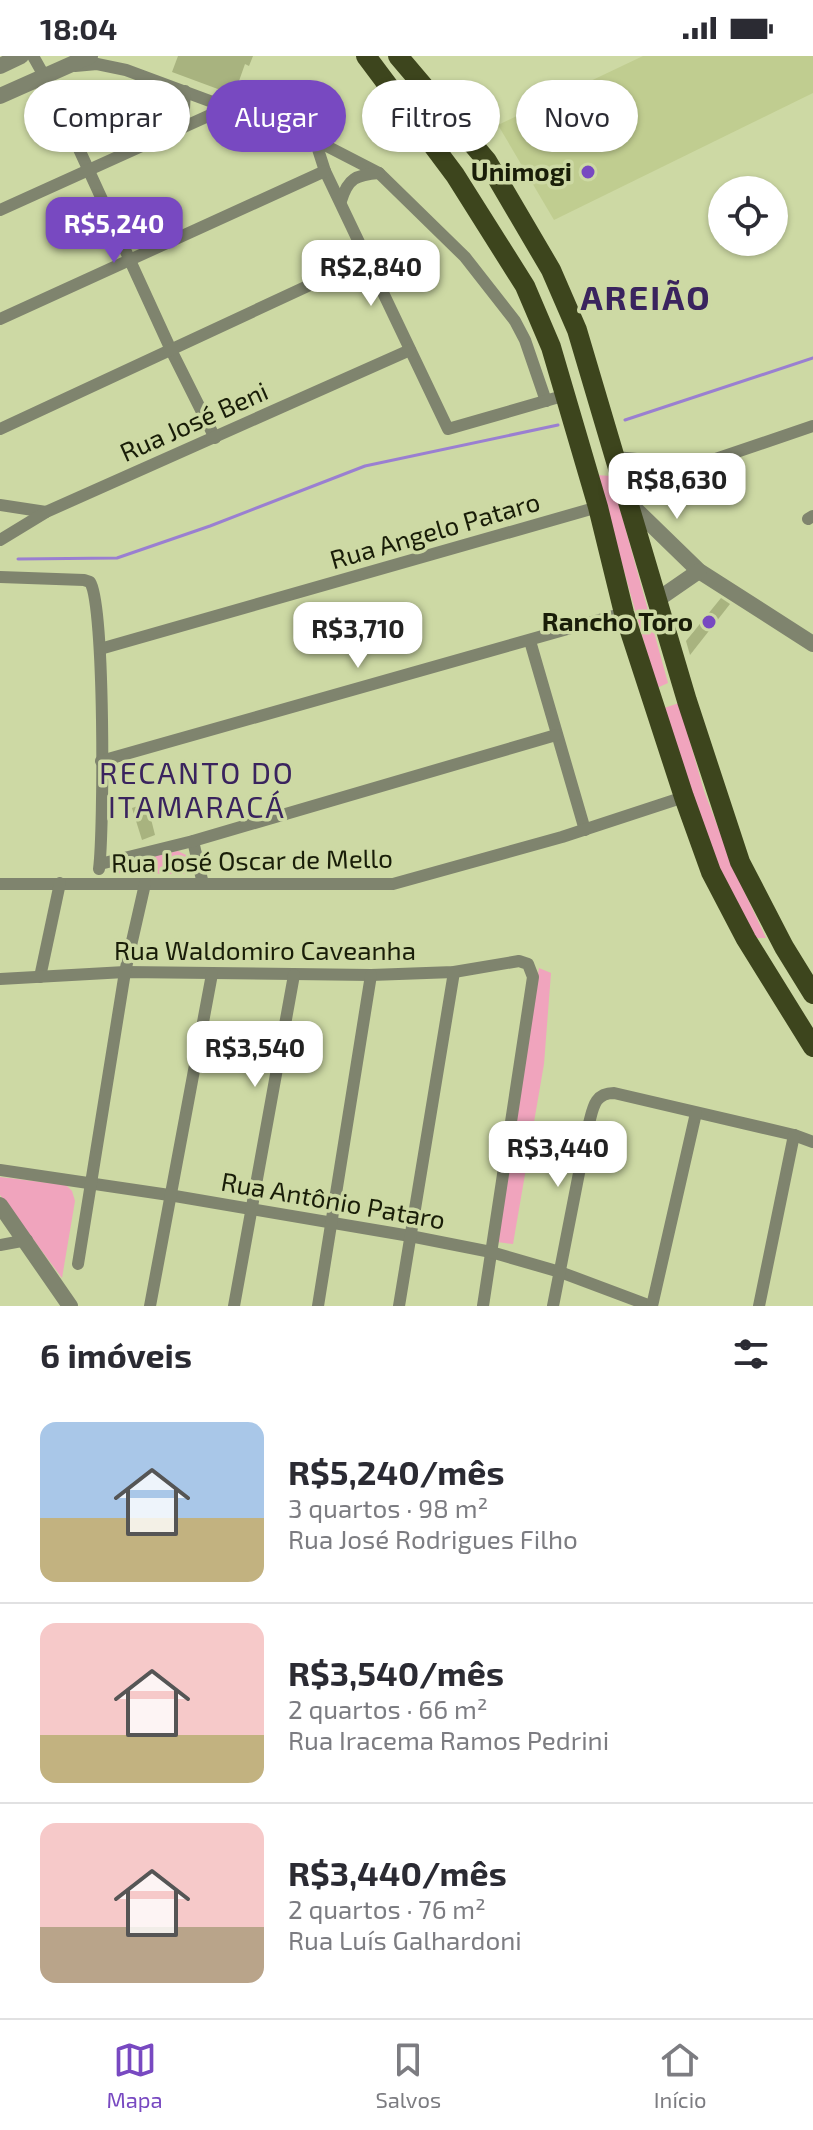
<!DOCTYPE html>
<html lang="pt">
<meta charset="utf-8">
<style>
:root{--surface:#fff;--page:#f2f2f3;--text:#2b2b33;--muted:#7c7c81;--line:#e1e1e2;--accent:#7849c1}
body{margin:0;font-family:"Exo 2",sans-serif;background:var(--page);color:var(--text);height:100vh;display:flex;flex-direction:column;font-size:30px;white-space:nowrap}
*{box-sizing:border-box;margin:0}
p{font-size:26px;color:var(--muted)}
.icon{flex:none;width:44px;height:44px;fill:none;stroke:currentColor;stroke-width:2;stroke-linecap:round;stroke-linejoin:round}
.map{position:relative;height:1250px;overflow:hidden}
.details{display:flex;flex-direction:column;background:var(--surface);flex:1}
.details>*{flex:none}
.top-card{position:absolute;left:24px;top:24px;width:766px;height:72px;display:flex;gap:16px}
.buttons{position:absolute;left:708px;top:120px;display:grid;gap:16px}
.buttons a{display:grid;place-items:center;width:80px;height:80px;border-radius:50%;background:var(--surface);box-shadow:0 2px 6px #0004;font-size:40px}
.price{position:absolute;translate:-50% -68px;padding:0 18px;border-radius:16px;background:#fff;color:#222;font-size:26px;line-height:52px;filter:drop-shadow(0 2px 4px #0008)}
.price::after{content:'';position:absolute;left:50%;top:48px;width:24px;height:18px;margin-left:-12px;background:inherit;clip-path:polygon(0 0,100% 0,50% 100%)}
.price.current{background:var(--accent);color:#fff}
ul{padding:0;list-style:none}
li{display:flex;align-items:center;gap:24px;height:200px;padding:0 40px}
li+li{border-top:2px solid var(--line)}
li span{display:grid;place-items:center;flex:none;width:224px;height:160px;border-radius:16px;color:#555}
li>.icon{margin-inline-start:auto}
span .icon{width:96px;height:96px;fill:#fffc;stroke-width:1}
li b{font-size:34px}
h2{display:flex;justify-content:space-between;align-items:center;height:96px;padding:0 40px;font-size:34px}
.pill{padding:0 28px;border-radius:36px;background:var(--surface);box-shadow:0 2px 6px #0004;font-size:28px;line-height:72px}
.pill.current{background:var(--accent);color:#fff}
.status{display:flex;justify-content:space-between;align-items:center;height:56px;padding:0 40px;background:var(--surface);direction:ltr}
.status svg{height:22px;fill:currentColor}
.menu{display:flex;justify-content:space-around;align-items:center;height:112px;border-top:2px solid var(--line);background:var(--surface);font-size:22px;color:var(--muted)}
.menu a{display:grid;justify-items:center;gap:4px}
.menu .current{color:var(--accent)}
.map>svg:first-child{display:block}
.built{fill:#c0cd90}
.green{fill:#f0a4bd}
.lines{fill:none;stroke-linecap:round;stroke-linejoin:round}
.stream{stroke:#9a7fd1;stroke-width:3}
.building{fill:#a8b37f}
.minor{stroke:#7f846e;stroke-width:12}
.tertiary{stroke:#7f846e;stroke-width:16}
.primary{stroke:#3d451d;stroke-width:20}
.poi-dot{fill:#7849c1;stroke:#cdd9a4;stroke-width:3}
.labels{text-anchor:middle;stroke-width:7;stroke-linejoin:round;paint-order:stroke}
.poi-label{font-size:26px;font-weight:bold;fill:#191d08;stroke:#cdd9a4;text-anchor:end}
.street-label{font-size:26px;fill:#191d08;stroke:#cdd9a4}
.quarter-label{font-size:30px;letter-spacing:2px;fill:#3a245e;stroke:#cdd9a4}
.district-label{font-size:34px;font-weight:bold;letter-spacing:2px;fill:#3a245e;stroke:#cdd9a4}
</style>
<div class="status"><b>18:04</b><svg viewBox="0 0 49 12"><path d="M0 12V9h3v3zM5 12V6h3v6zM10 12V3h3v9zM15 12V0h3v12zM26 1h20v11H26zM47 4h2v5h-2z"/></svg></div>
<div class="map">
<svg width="813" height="1250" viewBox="0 0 813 1250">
<rect width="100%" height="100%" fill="#cdd9a4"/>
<path class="built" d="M643,0H813V37L554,164L498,69Z"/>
<g class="green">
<path d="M597,419L611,420L668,627L657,632Z"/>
<path d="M679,647L704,735L736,818L766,882H754L717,816L661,653Z"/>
<path d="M178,795L186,799L188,809L185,818L113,817L110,809Z"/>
<path d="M539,912L551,917L544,1008L513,1188L497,1186Z"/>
<path d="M0,1121L66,1129L72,1135L75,1145L62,1222L0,1139Z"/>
</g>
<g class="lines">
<g class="stream">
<path d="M625,364L813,302"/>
<path d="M18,503L117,502L210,470L365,410L558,369"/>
</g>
</g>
<g class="building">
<path d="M178,0H253L249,10L245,8L234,39L172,16Z"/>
<path d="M721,542L730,548L690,599L686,585Z"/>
<path d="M147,747L155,779L142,784L132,752Z"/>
</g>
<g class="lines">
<g class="minor">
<path d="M33,0L51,32L171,294L215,382"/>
<path d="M75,10L97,8L126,14L315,84L379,117L465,201L515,265L525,284L546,345"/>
<path d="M183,71L185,35"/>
<path d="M315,84L325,115L448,373L566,339"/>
<path d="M341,145C348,122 356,119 379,117"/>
<path d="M0,154L228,51"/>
<path d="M0,263L325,115"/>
<path d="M0,373L368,202"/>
<path d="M616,401L698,409L813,370"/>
<path d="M0,449L46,456"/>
<path d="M808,463L813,460"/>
<path d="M0,484L46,456L410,294"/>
<path d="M0,521L84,524L90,526C105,549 104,775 99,813"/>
<path d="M530,585L585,774"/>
<path d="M100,593L598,451"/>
<path d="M101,705L624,557"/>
<path d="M193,785L203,828"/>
<path d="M100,808L193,785L556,679"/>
<path d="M0,828H393L562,781L684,741"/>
<path d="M40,921L60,827"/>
<path d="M0,923L125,916L371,919L454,916L519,905L528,908L533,921L483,1250"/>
<path d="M0,1114L169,1139L410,1180L491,1196L560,1216L651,1250"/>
<path d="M0,1189L27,1184"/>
<path d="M78,1208L125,916L145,828"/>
<path d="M150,1250L212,918"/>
<path d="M234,1250L294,919"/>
<path d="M318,1250L371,919"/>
<path d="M399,1250L454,916"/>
<path d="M553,1250L588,1071C593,1054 593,1037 614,1037L794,1079L813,1086"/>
<path d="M652,1250L696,1057"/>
<path d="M759,1250L794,1079"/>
</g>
<g class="tertiary">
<path d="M0,10L21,0"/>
<path d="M0,40L90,0"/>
<path d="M628,446L699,515L813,588"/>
<path d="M657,544L699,515"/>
<path d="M0,1149L70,1250"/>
</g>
<g class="primary">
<path d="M366,0L455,119L525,230L551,291L598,451L624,557L684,741L711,816L746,883L813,991"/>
<path d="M398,0L487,105L551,214L577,274L687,645L740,806L784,891L813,938"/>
</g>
</g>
<g class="poi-dot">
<circle cx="588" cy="116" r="8"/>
<circle cx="709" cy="566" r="8"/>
</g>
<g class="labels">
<g class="poi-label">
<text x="572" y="125">Unimogi</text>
<text x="693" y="575">Rancho Toro</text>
</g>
<g class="street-label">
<text transform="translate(194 366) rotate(-24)" y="9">Rua José Beni</text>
<text transform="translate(435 475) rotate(-16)" y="9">Rua Angelo Pataro</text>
<text transform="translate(252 805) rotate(-1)" y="9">Rua José Oscar de Mello</text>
<text x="265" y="904">Rua Waldomiro Caveanha</text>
<text transform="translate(333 1145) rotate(10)" y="9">Rua Antônio Pataro</text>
</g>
<g class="quarter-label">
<text x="197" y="728">RECANTO DO<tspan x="197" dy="34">ITAMARACÁ</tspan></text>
</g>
<g class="district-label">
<text x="646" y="254">AREIÃO</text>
</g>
</g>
</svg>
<div class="buttons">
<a><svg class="icon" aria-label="locate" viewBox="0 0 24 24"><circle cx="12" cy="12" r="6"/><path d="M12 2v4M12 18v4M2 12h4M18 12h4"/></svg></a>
</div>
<b class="price current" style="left:114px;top:209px">R$5,240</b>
<b class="price" style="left:371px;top:252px">R$2,840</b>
<b class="price" style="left:677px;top:465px">R$8,630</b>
<b class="price" style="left:358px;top:614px">R$3,710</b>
<b class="price" style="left:255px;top:1033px">R$3,540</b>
<b class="price" style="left:558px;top:1133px">R$3,440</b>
<div class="top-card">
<a class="pill">Comprar</a>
<a class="pill current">Alugar</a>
<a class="pill">Filtros</a>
<a class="pill">Novo</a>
</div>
</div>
<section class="details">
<h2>6 imóveis<svg class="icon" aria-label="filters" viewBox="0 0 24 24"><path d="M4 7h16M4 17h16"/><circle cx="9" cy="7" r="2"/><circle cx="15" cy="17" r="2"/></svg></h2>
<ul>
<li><span style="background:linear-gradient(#a9c7e8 60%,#c2b280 0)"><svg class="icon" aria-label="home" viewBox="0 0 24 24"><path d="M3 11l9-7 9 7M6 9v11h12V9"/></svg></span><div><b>R$5,240/mês</b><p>3 quartos · 98 m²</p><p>Rua José Rodrigues Filho</p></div></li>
<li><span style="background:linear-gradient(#f6c9c9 70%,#c2b280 0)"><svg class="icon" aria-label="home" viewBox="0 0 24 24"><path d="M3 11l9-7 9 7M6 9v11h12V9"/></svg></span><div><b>R$3,540/mês</b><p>2 quartos · 66 m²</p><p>Rua Iracema Ramos Pedrini</p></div></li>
<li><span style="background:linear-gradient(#f6c9c9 65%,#b9a48a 0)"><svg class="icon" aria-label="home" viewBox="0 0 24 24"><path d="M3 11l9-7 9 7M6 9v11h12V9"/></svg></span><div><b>R$3,440/mês</b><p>2 quartos · 76 m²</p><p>Rua Luís Galhardoni</p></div></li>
</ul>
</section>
<nav class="menu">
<a class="current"><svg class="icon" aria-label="map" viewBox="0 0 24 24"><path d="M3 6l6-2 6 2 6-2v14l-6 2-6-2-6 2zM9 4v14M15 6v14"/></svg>Mapa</a>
<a><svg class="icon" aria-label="saved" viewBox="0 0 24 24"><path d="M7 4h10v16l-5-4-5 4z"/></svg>Salvos</a>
<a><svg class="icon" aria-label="home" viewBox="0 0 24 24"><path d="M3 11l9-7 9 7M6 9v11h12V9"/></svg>Início</a>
</nav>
